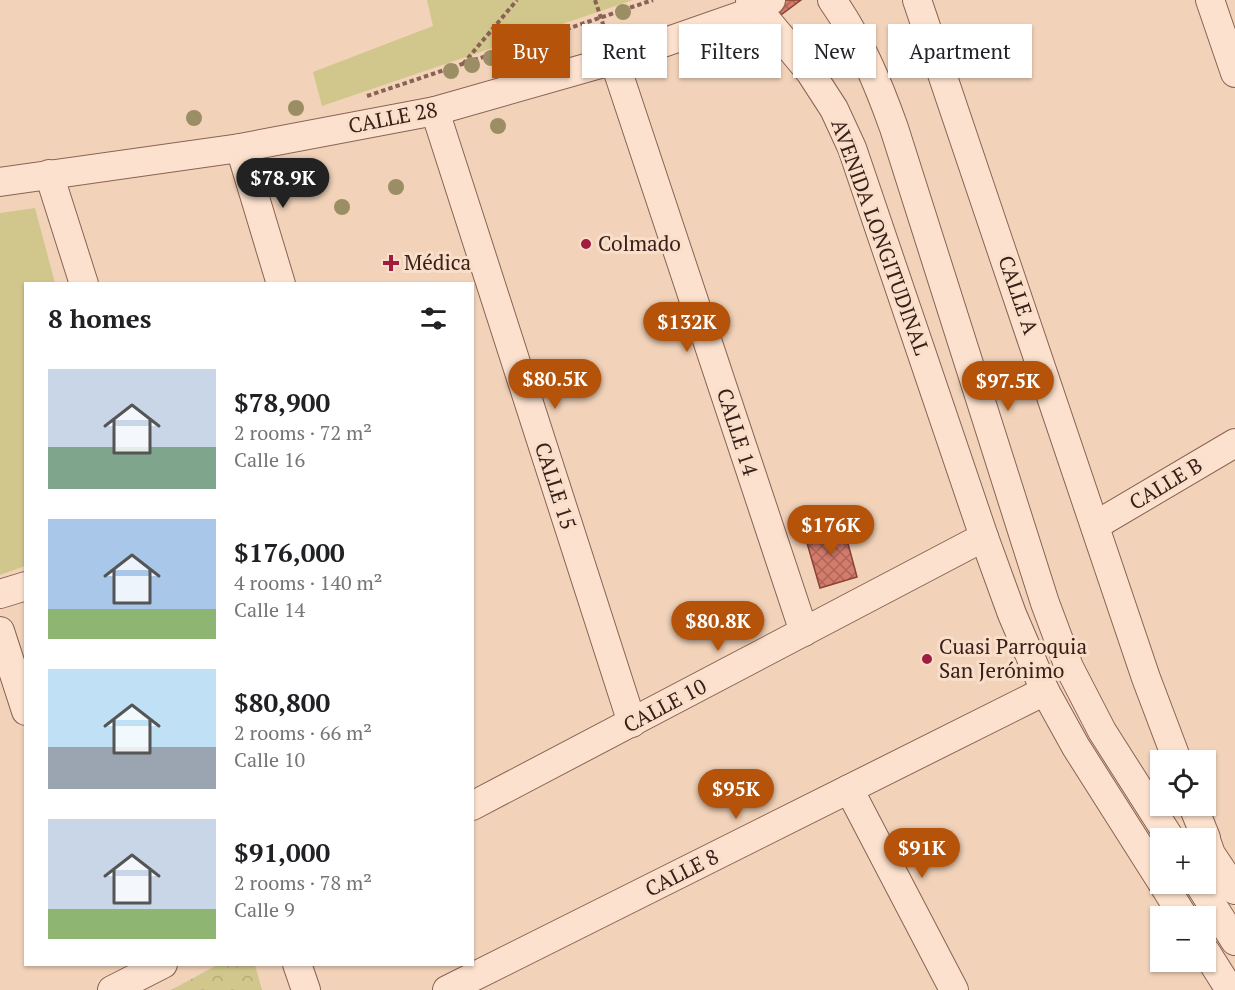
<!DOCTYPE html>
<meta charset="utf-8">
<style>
:root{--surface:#fff;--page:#f2f2f2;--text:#202124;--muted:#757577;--accent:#b45309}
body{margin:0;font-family:"PT Serif",serif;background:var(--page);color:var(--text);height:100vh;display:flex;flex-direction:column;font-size:22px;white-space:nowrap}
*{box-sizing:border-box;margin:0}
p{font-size:20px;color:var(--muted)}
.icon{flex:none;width:33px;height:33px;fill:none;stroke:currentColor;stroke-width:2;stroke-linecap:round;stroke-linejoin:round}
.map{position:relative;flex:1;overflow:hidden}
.details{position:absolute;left:24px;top:282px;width:450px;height:684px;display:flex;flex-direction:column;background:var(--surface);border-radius:0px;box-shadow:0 2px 4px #0004}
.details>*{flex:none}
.hud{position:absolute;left:492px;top:24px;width:570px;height:54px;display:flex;gap:12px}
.tools{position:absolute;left:1150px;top:750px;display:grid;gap:12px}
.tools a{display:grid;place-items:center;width:66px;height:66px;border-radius:0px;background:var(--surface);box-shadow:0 2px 4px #0004;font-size:30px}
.price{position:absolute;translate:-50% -51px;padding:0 14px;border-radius:21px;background:var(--accent);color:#fff;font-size:20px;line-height:39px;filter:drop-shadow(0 2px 3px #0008)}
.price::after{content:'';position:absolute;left:50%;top:36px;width:18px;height:14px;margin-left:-9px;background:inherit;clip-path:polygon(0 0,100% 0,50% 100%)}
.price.selected{background:#222;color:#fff}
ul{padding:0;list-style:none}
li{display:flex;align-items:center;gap:18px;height:150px;padding:0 24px}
li span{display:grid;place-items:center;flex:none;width:168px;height:120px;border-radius:0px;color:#555}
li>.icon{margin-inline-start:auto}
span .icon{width:72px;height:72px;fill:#fffc;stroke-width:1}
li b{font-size:26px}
h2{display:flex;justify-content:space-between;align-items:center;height:72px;padding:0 24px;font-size:26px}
.tag{padding:0 21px;border-radius:0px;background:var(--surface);box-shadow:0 2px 4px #0004;font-size:21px;line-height:54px}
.tag.selected{background:var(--accent);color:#fff}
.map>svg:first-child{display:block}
.green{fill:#d1c78d}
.forest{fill:url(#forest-crowns)}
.building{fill:url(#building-cross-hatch);stroke:#8c4236;stroke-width:1.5}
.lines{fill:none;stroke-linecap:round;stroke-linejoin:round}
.minor-casing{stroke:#8a6253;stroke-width:30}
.path{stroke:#8a6253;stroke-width:4;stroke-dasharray:4.5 3;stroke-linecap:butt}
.minor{stroke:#fce2ce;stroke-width:28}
.tree{fill:#9c8e64}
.poi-dot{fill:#9f1d3f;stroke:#f9dfca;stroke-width:2}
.labels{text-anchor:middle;stroke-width:6;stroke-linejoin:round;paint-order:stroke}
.street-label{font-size:21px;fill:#382019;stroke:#f9dfca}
.poi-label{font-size:21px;fill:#382019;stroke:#f9dfca;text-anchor:start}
</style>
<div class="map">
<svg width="1235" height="990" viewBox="0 0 1235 990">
<defs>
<pattern id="forest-crowns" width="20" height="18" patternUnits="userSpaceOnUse" patternTransform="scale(1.5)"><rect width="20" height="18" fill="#d1c78d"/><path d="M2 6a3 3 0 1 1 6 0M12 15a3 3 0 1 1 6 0" fill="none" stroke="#b4ab79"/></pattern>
<pattern id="building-cross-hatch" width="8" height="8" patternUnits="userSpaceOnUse" patternTransform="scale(1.5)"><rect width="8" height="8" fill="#d47c6b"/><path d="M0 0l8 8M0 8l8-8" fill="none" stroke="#ad6557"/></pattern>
</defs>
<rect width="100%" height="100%" fill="#f2d3ba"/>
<g class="green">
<path d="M427,0H633L322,106L313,72L433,26Z"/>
<path d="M35,208L55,283L26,284L25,566L0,575V213Z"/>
</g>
<path class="forest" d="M219,964L255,965L262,990H171Z"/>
<g class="building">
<path d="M756,0H801L778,17Z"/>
<path d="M843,525L857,577L820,588L805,536Z"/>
</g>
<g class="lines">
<g class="minor-casing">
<g id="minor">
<path d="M750,0L810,72L834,109L852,148L984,537L1012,614L1045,691L1076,747L1161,881"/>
<path d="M832,0C860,40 878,83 894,128L1045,603L1069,667L1102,731L1170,838"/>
<path d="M917,0L1146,678L1177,760"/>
<path d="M1210,0L1235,73"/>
<path d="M614,60L804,632"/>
<path d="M435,111L632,723"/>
<path d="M240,148L281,284"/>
<path d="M49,174L84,284"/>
<path d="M0,182L240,148L435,111L614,60L757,10L771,0"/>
<path d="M1096,525L1235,443"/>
<path d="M0,594L26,586"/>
<path d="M0,631L26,711"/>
<path d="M849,789L954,990"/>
<path d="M472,806L984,537"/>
<path d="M1193,806L1206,838"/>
<path d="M1206,840L1211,854L1235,890"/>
<path d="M1163,884L1183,916"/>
<path d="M1199,884L1235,941"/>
<path d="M1206,952L1230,990"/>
<path d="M297,964L306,990"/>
<path d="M112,990L163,964"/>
<path d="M447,990L1045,691"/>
</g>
</g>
<g class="path">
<path d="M595,0L607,36"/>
<path d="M463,64L517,0"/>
<path d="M367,96L653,0"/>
</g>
<use href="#minor" class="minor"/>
</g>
<g class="tree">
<circle cx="623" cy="12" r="8"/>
<circle cx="547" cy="38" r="8"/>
<circle cx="528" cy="45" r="8"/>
<circle cx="512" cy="51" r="8"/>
<circle cx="491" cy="58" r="8"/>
<circle cx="472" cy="65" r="8"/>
<circle cx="451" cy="71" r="8"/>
<circle cx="296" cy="108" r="8"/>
<circle cx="194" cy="118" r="8"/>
<circle cx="498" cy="126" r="8"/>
<circle cx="396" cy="187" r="8"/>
<circle cx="342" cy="207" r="8"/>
</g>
<g class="poi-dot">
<circle cx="586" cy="244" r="6"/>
<path d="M388 254h6v6h6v6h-6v6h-6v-6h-6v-6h6z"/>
<circle cx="927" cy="659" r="6"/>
</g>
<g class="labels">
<g class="street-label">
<text transform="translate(393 118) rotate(-11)" y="7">CALLE 28</text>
<text transform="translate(880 237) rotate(70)" y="7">AVENIDA LONGITUDINAL</text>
<text transform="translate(1018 295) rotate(71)" y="7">CALLE A</text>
<text transform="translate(737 432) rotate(72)" y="7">CALLE 14</text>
<text transform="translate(1166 484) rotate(-31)" y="7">CALLE B</text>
<text transform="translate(555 486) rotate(72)" y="7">CALLE 15</text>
<text transform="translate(665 706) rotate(-28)" y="7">CALLE 10</text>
<text transform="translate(682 873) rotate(-27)" y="7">CALLE 8</text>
</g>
<g class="poi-label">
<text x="598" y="251">Colmado</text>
<text x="404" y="270">Médica</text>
<text x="939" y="654">Cuasi Parroquia<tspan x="939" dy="24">San Jerónimo</tspan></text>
</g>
</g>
</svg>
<div class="tools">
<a><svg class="icon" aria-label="locate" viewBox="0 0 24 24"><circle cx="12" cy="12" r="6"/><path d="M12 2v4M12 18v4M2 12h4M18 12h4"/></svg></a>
<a>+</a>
<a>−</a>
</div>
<b class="price selected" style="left:283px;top:209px">$78.9K</b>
<b class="price" style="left:687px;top:353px">$132K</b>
<b class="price" style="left:555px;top:410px">$80.5K</b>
<b class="price" style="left:1008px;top:412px">$97.5K</b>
<b class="price" style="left:831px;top:556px">$176K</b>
<b class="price" style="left:718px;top:652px">$80.8K</b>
<b class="price" style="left:736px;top:820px">$95K</b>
<b class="price" style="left:922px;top:879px">$91K</b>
<div class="hud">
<a class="tag selected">Buy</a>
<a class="tag">Rent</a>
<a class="tag">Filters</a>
<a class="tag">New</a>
<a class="tag">Apartment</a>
</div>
<section class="details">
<h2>8 homes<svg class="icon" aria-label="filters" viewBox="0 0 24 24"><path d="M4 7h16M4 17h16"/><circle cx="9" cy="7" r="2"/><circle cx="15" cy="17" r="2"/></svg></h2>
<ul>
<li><span style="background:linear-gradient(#c9d6e8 65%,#7fa58c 0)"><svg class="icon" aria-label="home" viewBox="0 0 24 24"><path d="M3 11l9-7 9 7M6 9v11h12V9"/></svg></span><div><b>$78,900</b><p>2 rooms · 72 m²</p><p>Calle 16</p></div></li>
<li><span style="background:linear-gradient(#a9c7e8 75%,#8fb573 0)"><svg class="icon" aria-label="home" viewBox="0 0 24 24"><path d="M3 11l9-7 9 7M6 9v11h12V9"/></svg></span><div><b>$176,000</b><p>4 rooms · 140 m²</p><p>Calle 14</p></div></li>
<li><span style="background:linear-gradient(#bfe0f5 65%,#9aa5b1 0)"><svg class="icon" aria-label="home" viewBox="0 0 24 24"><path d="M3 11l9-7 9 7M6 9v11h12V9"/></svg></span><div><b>$80,800</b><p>2 rooms · 66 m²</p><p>Calle 10</p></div></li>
<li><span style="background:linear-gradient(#c9d6e8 75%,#8fb573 0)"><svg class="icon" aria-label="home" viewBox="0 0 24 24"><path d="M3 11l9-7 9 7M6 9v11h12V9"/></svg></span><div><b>$91,000</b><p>2 rooms · 78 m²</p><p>Calle 9</p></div></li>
</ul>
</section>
</div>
